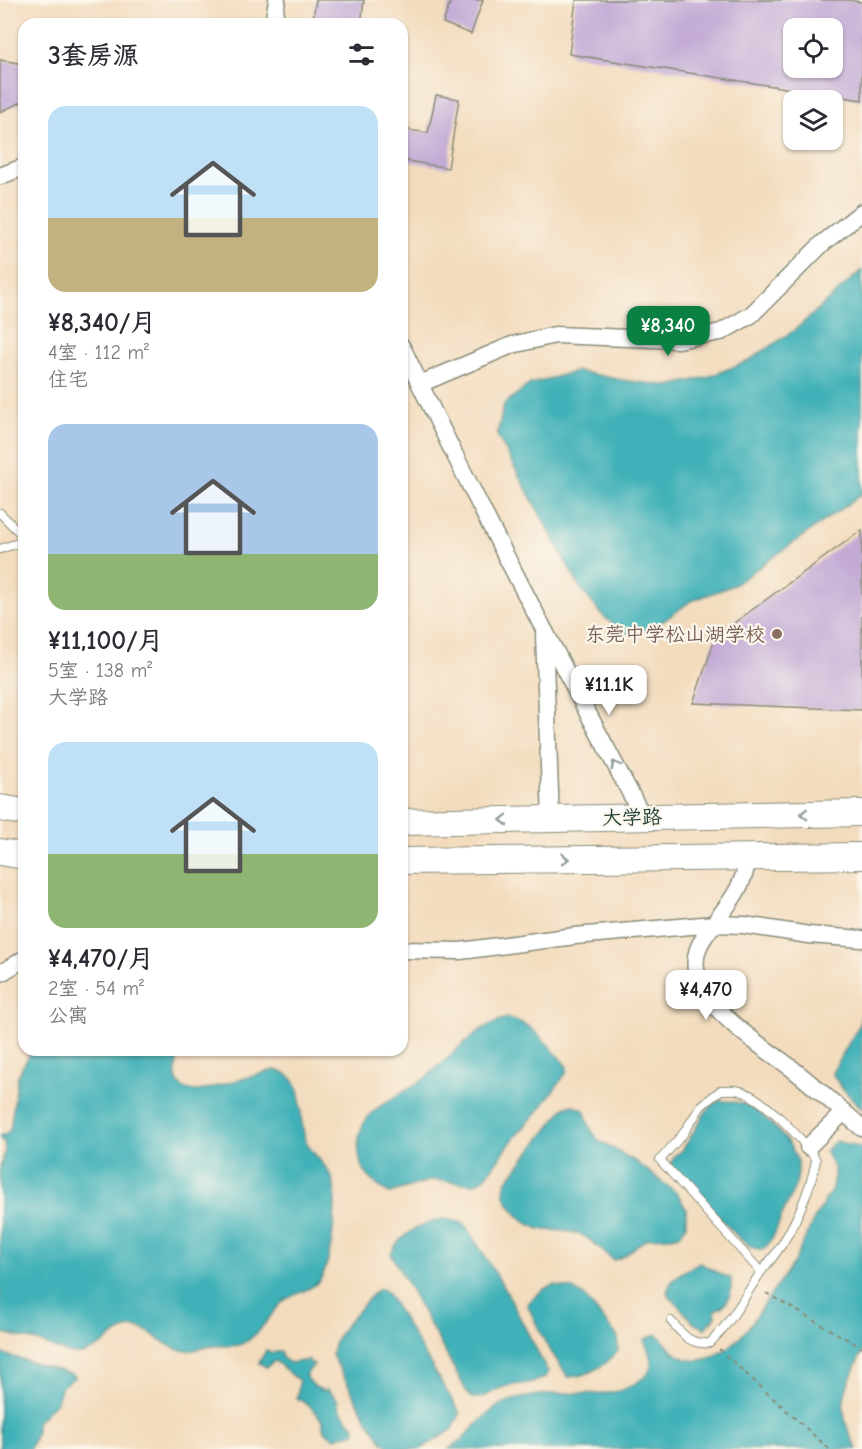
<!DOCTYPE html>
<html lang="zh">
<meta charset="utf-8">
<style>
:root{--surface:#fff;--page:#f7f7f7;--text:#2b2b33;--muted:#7c7c81;--accent:#0b8043}
body{margin:0;font-family:"Comic Neue","LXGW WenKai TC",sans-serif;background:var(--page);color:var(--text);height:100vh;display:flex;flex-direction:column;font-size:22px;white-space:nowrap}
*{box-sizing:border-box;margin:0}
p{font-size:20px;color:var(--muted)}
.icon{flex:none;width:33px;height:33px;fill:none;stroke:currentColor;stroke-width:2;stroke-linecap:round;stroke-linejoin:round}
.map{position:relative;flex:1;overflow:hidden}
.sheet{position:absolute;left:18px;top:18px;width:390px;height:1038px;display:flex;flex-direction:column;background:var(--surface);border-radius:18px;box-shadow:0 2px 4px #0004}
.sheet>*{flex:none}
.tools{position:absolute;left:783px;top:18px;display:grid;gap:12px}
.tools a{display:grid;place-items:center;width:60px;height:60px;border-radius:12px;background:var(--surface);box-shadow:0 2px 4px #0004;font-size:30px}
.price{position:absolute;translate:-50% -51px;padding:0 14px;border-radius:12px;background:#fff;color:#222;font-size:20px;line-height:39px;filter:drop-shadow(0 2px 3px #0008)}
.price::after{content:'';position:absolute;left:50%;top:36px;width:18px;height:14px;margin-left:-9px;background:inherit;clip-path:polygon(0 0,100% 0,50% 100%)}
.price.on{background:var(--accent);color:#fff}
ul{padding:0;list-style:none}
li{display:grid;align-content:center;gap:12px;height:318px;padding:0 30px}
li span{display:grid;place-items:center;height:186px;border-radius:18px;color:#555}
li>.icon{margin-inline-start:auto}
span .icon{width:108px;height:108px;fill:#fffc;stroke-width:1}
li b{font-size:26px}
h2{display:flex;justify-content:space-between;align-items:center;height:72px;padding:0 30px;font-size:26px}
.map>svg:first-child{display:block}
.water{fill:#40b1b8;stroke:#307776;stroke-width:1.5}
.building{fill:#c2aad5;fill-rule:evenodd}
.lines{fill:none;stroke-linecap:round;stroke-linejoin:round}
.lane-casing{stroke:#898c79;stroke-width:10}
.street-casing{stroke:#898c79;stroke-width:19}
.primary-casing{stroke:#898c79;stroke-width:28}
.path{stroke:#898c79;stroke-width:2;stroke-dasharray:4.5 4.5;stroke-linecap:butt}
.lane{stroke:#fff;stroke-width:8}
.street{stroke:#fff;stroke-width:16}
.primary{stroke:#fff;stroke-width:26}
.oneway{stroke:#8f9e9a}
.education-dot{fill:#8d6e63;stroke:#fbf7ec;stroke-width:2}
.labels{text-anchor:middle;stroke-width:4.5;stroke-linejoin:round;paint-order:stroke}
.education-label{font-size:20px;fill:#785e54;stroke:#fbf7ec;text-anchor:end}
.street-label{font-size:20px;fill:#1f3d34;stroke:#fbf7ec}
</style>
<div class="map">
<svg width="862" height="1449" viewBox="0 0 862 1449">
<rect width="100%" height="100%" fill="#fbf7ec"/>
<filter id="ink" filterUnits="userSpaceOnUse"><feTurbulence type="fractalNoise" baseFrequency=".0167" numOctaves="2"/><feDisplacementMap in="SourceGraphic" scale="12" xChannelSelector="R" yChannelSelector="G"/><feConvolveMatrix kernelMatrix="1 2 1 2 8 2 1 2 1" color-interpolation-filters="sRGB"/></filter>
<filter id="wash" filterUnits="userSpaceOnUse"><feTurbulence type="fractalNoise" baseFrequency=".008" numOctaves="4" result="noise"/><feDisplacementMap in="SourceGraphic" scale="24" xChannelSelector="R" yChannelSelector="G"/><feGaussianBlur stdDeviation="1.35" result="paint"/><feColorMatrix in="noise" values="0 0 0 0 0 0 0 0 0 0 0 0 0 0 0 0 0 1.4 0 .05"/><feComposite in="paint" operator="in"/></filter>
<g filter="url(#wash)">
<rect width="100%" height="100%" fill="#f3dcbe"/>
<g class="water">
<path d="M862,270V494L734,585L691,601L652,629L625,633L604,617L580,588L497,435L504,404L530,384L577,371L622,380L669,386L708,377L748,361L796,329Z"/>
<path d="M862,1015V1109L840,1086L832,1073L858,1027Z"/>
<path d="M507,1018C533,1022 551,1048 567,1067V1072L536,1114L514,1138L484,1179L474,1184L432,1180L390,1193C378,1188 363,1174 360,1160C349,1109 394,1102 425,1078C452,1057 473,1027 507,1018Z"/>
<path d="M32,1050H181C172,1071 172,1091 199,1091L274,1070C311,1076 295,1114 306,1141C312,1155 327,1164 332,1178C339,1197 332,1265 319,1281C311,1291 294,1293 284,1301C268,1315 260,1338 238,1345C231,1347 223,1345 216,1346C204,1346 192,1353 180,1350C161,1346 152,1326 131,1328C115,1330 106,1345 92,1350C86,1353 80,1355 74,1354C63,1353 51,1346 40,1342C27,1338 13,1336 0,1332V1168L5,1150L4,1142L0,1139V1135H5L10,1130L18,1075Z"/>
<path d="M720,1100C728,1102 735,1101 743,1104C762,1111 798,1146 798,1168C799,1184 788,1201 782,1215C777,1227 773,1244 761,1250L751,1247L739,1238L672,1167L671,1164L674,1156L682,1151L705,1113L712,1105Z"/>
<path d="M573,1105L584,1110L591,1130L598,1140L636,1162L678,1194L686,1209V1225L681,1234C670,1240 659,1235 647,1239C635,1244 627,1258 614,1260C602,1253 594,1240 580,1234C569,1230 558,1231 547,1230C531,1229 518,1217 509,1204C505,1197 502,1189 506,1182L564,1108Z"/>
<path d="M836,1141L862,1148V1352C844,1392 834,1407 857,1449H449C471,1436 484,1409 510,1401C526,1395 548,1394 565,1393C592,1393 617,1398 640,1380C645,1377 650,1372 651,1366C653,1358 647,1348 644,1340L657,1334C663,1340 668,1347 674,1352C700,1373 732,1349 748,1328L795,1260L814,1219L831,1191L834,1177V1168L825,1151Z"/>
<path d="M444,1219L464,1223L504,1287L548,1372L546,1377C532,1385 519,1383 504,1387C491,1391 486,1399 472,1398L467,1392L391,1254C399,1234 424,1222 444,1219Z"/>
<path d="M700,1263L716,1272L731,1278C732,1293 731,1304 715,1310L716,1316L705,1328L695,1324L667,1293C670,1276 686,1270 700,1263Z"/>
<path d="M554,1285L573,1289L584,1296L618,1337V1351C605,1366 588,1376 568,1377L546,1344L527,1304L544,1289Z"/>
<path d="M383,1289L388,1294L460,1413L453,1429L421,1449H392L383,1442L368,1421L332,1355C333,1332 359,1311 373,1294L377,1290Z"/>
<path d="M266,1350L273,1353L281,1351L282,1358L290,1363L309,1360L310,1363L314,1364L305,1376L315,1387L324,1391L327,1389L337,1399L339,1408L351,1424H353L355,1427L354,1433L334,1438C328,1434 322,1430 323,1422C312,1408 312,1407 297,1398L299,1381L275,1361L266,1367L259,1363Z"/>
<path d="M0,1353L71,1374L75,1377L62,1386L57,1401L36,1423V1433L30,1449L0,1448Z"/>
</g>
<g id="blocks">
<g class="building">
<path d="M316,0H364L361,24H312Z"/>
<path d="M451,0H483L471,34L443,23Z"/>
<path d="M576,0H846L862,2V100L569,54ZM794,28H832V68H794Z"/>
<path d="M0,60L24,64V101L0,112Z"/>
<path d="M436,95L459,99L448,168L402,160V129L428,133Z"/>
<path d="M862,530V710L693,703L716,636Z"/>
</g>
</g>
</g>
<g filter="url(#ink)">
<use href="#blocks" fill-opacity="0" stroke="#898c79" stroke-width="1.5"/>
<g class="lines">
<g class="lane-casing">
<g id="lane">
<path d="M0,513L24,537"/>
<path d="M0,549L24,541"/>
<path d="M671,1321C683,1335 690,1345 710,1343C734,1319 743,1298 761,1272C766,1265 771,1260 776,1253C793,1230 811,1189 816,1160C805,1141 762,1096 740,1091C734,1089 727,1090 721,1090L701,1106L683,1134L660,1160L761,1272"/>
</g>
</g>
<g class="street-casing">
<g id="street">
<path d="M273,24L277,0"/>
<path d="M0,176L24,167"/>
<path d="M402,347C478,506 560,661 643,817"/>
<path d="M420,384L512,345L555,335L678,340L721,332L751,315L823,243L862,212"/>
<path d="M544,635L551,819"/>
<path d="M748,857C745,882 733,899 718,918C711,928 702,937 698,949C680,999 764,1046 795,1071C818,1089 840,1109 862,1128"/>
<path d="M402,950L460,951L575,936L714,924L744,925L809,935L862,939"/>
<path d="M1,973L24,959"/>
<path d="M808,1147L844,1112"/>
</g>
</g>
<g class="primary-casing">
<g id="primary">
<path d="M0,808L24,812"/>
<path d="M402,822L862,813"/>
<path d="M0,852L24,856"/>
<path d="M402,861L862,856"/>
</g>
</g>
<g class="path">
<path d="M766,1293L862,1348"/>
<path d="M719,1349L829,1449"/>
</g>
<use href="#lane" class="lane"/>
<use href="#street" class="street"/>
<use href="#primary" class="primary"/>
</g>
<defs><path id="oneway-chevron" d="M-2-3.5L2.5 0L-2 3.5" fill="none" stroke-width="1.6" stroke-linecap="round" stroke-linejoin="round" transform="scale(1.5)"/></defs>
<g class="oneway">
<use href="#oneway-chevron" transform="translate(615 765) rotate(-118)"/>
<use href="#oneway-chevron" transform="translate(804 814) rotate(179)"/>
<use href="#oneway-chevron" transform="translate(504 820) rotate(179)"/>
<use href="#oneway-chevron" transform="translate(565 859) rotate(-1)"/>
</g>
</g>
<circle class="education-dot" cx="777" cy="634" r="6"/>
<g class="labels">
<g class="education-label">
<text x="765" y="641">东莞中学松山湖学校</text>
</g>
<g class="street-label">
<text transform="translate(632 817) rotate(-1)" y="7">大学路</text>
</g>
</g>
</svg>
<div class="tools">
<a><svg class="icon" aria-label="locate" viewBox="0 0 24 24"><circle cx="12" cy="12" r="6"/><path d="M12 2v4M12 18v4M2 12h4M18 12h4"/></svg></a>
<a><svg class="icon" aria-label="layers" viewBox="0 0 24 24"><path d="M12 4l9 5-9 5-9-5zM3 14l9 5 9-5"/></svg></a>
</div>
<b class="price on" style="left:668px;top:357px">¥8,340</b>
<b class="price" style="left:609px;top:716px">¥11.1K</b>
<b class="price" style="left:706px;top:1021px">¥4,470</b>
<section class="sheet">
<h2>3套房源<svg class="icon" aria-label="filters" viewBox="0 0 24 24"><path d="M4 7h16M4 17h16"/><circle cx="9" cy="7" r="2"/><circle cx="15" cy="17" r="2"/></svg></h2>
<ul>
<li><span style="background:linear-gradient(#bfe0f5 60%,#c2b280 0)"><svg class="icon" aria-label="home" viewBox="0 0 24 24"><path d="M3 11l9-7 9 7M6 9v11h12V9"/></svg></span><div><b>¥8,340/月</b><p>4室 · 112 m²</p><p>住宅</p></div></li>
<li><span style="background:linear-gradient(#a9c7e8 70%,#8fb573 0)"><svg class="icon" aria-label="home" viewBox="0 0 24 24"><path d="M3 11l9-7 9 7M6 9v11h12V9"/></svg></span><div><b>¥11,100/月</b><p>5室 · 138 m²</p><p>大学路</p></div></li>
<li><span style="background:linear-gradient(#bfe0f5 60%,#8fb573 0)"><svg class="icon" aria-label="home" viewBox="0 0 24 24"><path d="M3 11l9-7 9 7M6 9v11h12V9"/></svg></span><div><b>¥4,470/月</b><p>2室 · 54 m²</p><p>公寓</p></div></li>
</ul>
</section>
</div>
